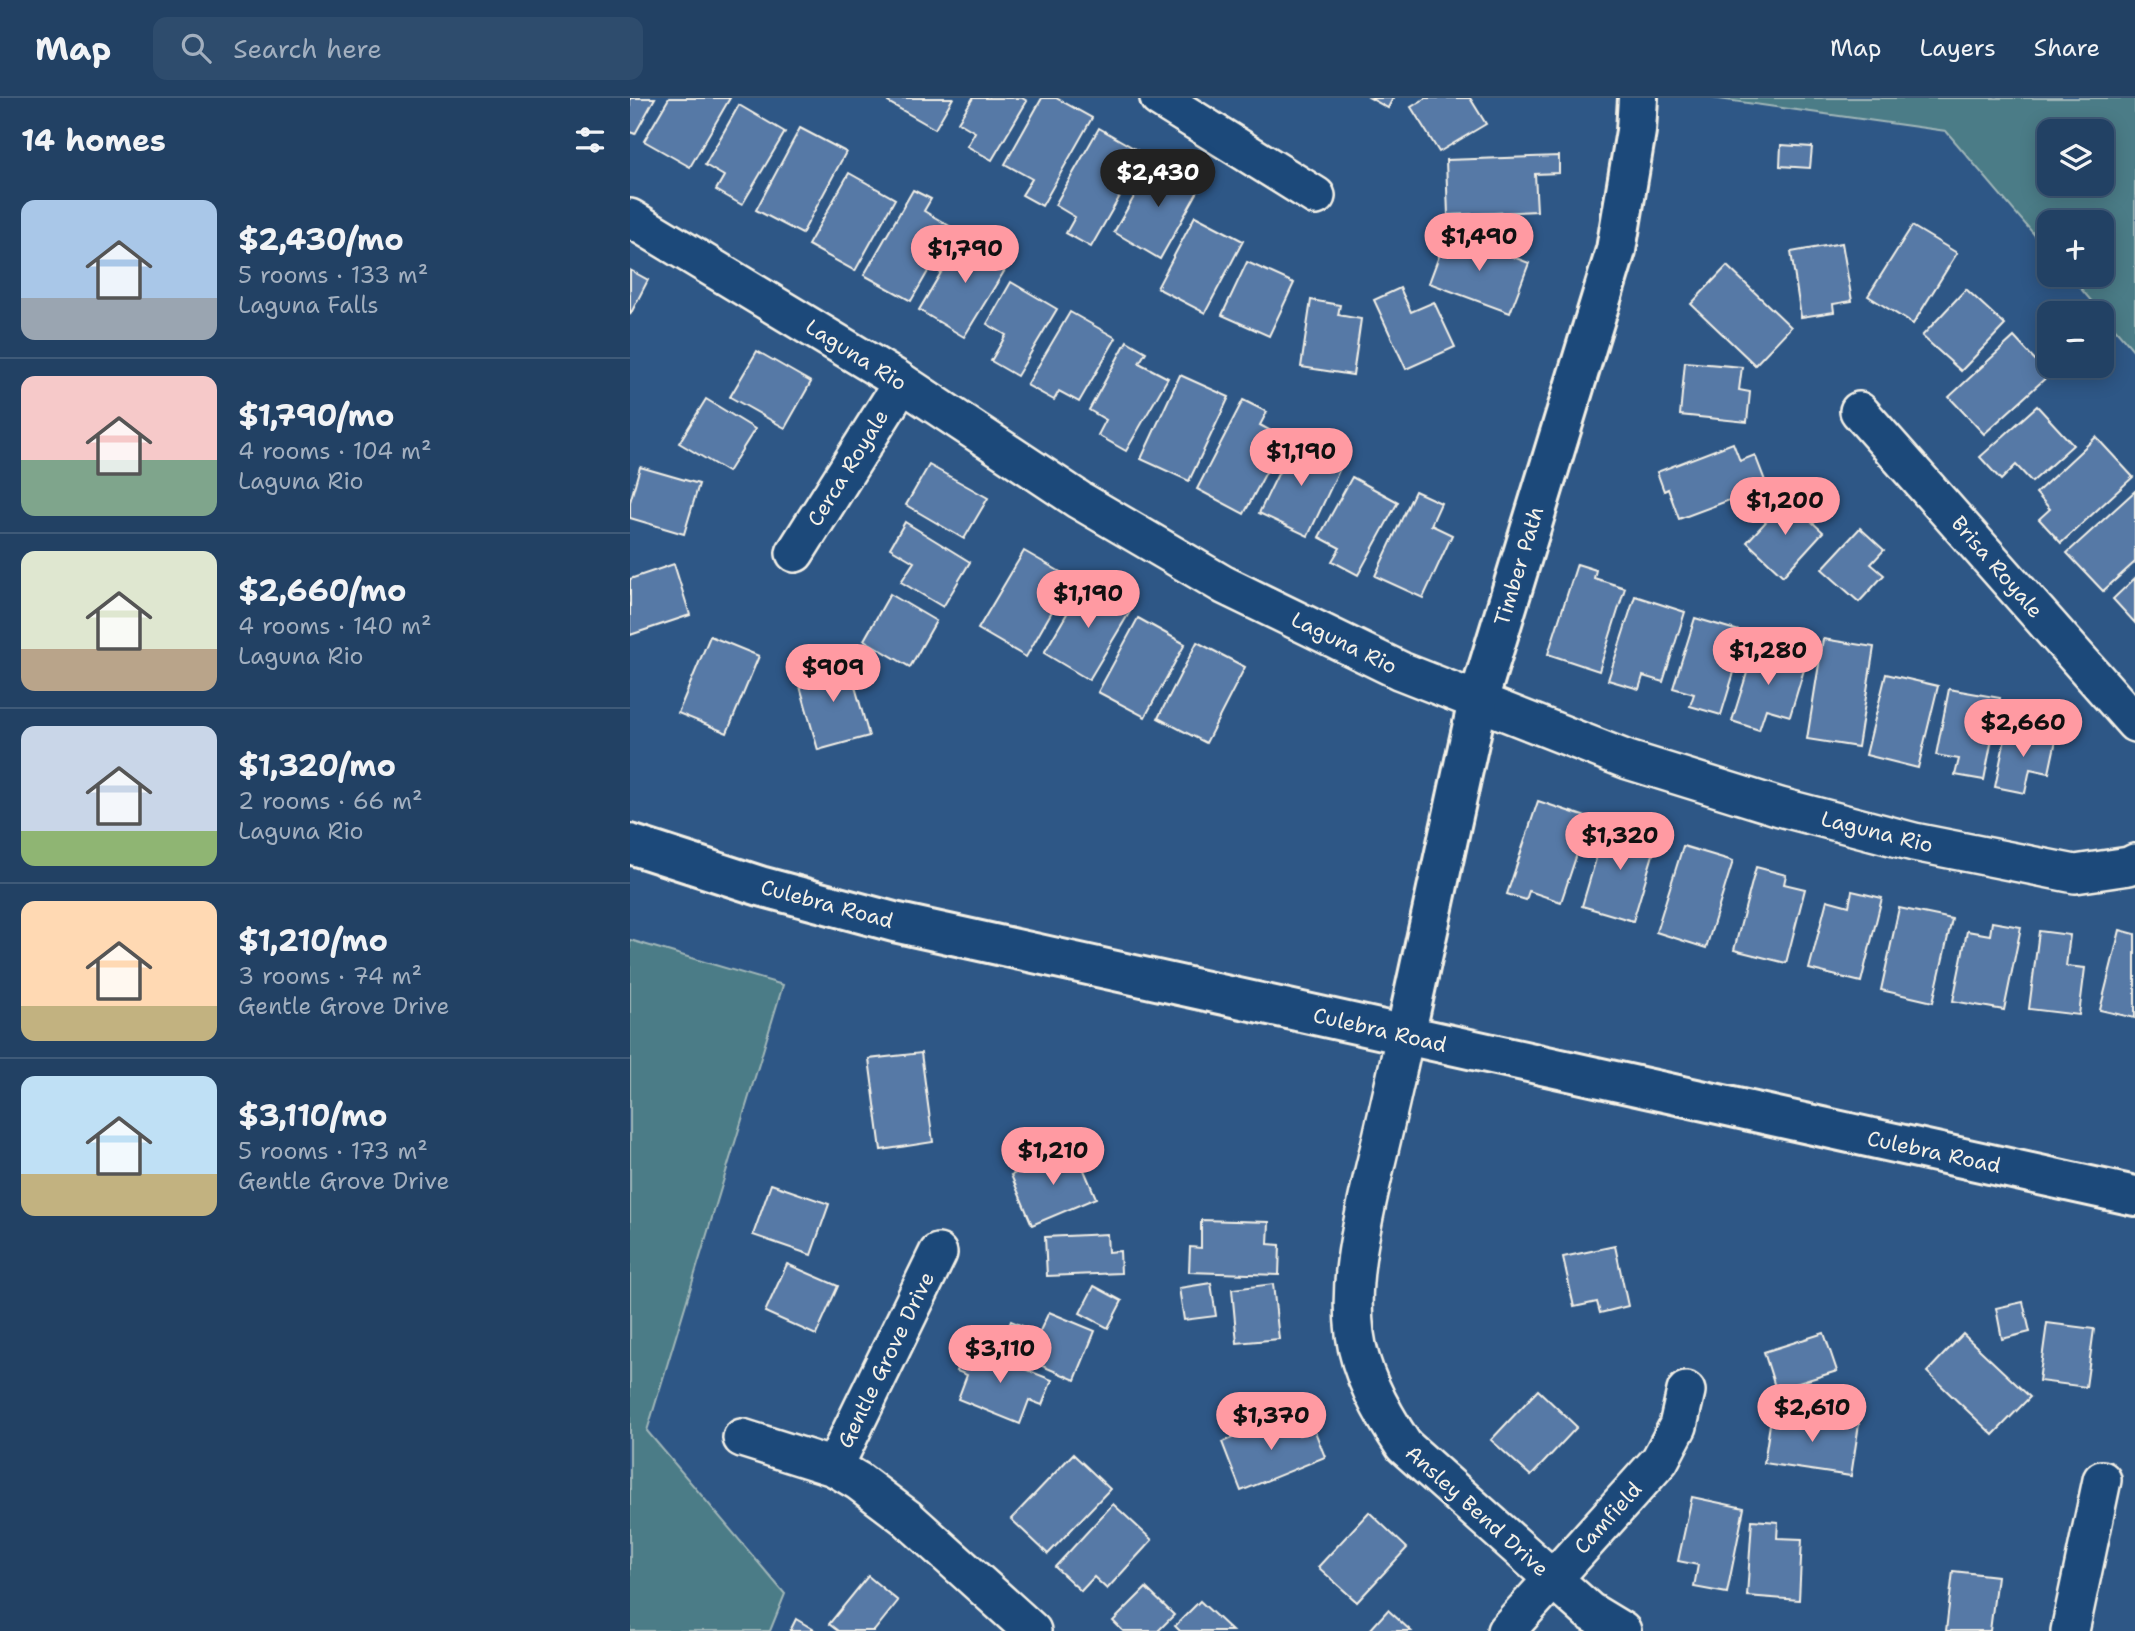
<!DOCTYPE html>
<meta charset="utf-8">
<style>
:root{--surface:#224164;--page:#2e4c6d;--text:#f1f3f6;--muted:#a2afbf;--line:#3f5a78;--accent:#ff9aa2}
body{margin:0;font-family:"Shantell Sans",sans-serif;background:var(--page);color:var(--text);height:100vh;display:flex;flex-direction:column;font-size:26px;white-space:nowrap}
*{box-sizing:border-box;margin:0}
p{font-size:23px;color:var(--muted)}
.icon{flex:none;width:38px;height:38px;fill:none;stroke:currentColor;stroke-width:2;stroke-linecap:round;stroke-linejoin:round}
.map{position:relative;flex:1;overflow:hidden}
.panel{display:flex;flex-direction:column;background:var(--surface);width:630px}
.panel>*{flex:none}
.tools{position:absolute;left:1407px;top:21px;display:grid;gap:14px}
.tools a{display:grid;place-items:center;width:77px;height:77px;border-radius:14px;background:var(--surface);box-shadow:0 4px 18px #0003,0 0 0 2px var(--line);font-size:35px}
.price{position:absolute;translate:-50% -60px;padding:0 16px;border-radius:24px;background:var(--accent);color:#111;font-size:23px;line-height:46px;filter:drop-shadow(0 2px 4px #0008)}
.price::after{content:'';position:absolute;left:50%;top:42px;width:21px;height:16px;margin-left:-10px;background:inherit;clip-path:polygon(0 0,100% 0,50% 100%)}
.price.current{background:#222;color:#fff}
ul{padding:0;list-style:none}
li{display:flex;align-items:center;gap:21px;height:175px;padding:0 21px}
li+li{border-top:2px solid var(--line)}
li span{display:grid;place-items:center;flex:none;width:196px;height:140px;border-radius:14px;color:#555}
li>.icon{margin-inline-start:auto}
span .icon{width:84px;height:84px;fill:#fffc;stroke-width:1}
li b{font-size:30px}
h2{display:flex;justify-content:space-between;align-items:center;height:84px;padding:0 21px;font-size:30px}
header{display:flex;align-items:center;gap:42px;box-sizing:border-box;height:98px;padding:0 35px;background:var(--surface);border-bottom:2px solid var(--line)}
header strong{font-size:33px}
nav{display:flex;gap:38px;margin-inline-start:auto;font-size:24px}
.search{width:490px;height:63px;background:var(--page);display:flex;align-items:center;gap:18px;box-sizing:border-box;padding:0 24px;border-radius:14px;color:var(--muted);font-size:26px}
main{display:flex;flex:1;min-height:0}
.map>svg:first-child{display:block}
.green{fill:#4b7c87;stroke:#a0b6b8;stroke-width:2;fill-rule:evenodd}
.building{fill:#5779a6;stroke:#f4f1e8;stroke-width:2}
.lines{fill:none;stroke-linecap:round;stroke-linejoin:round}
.minor-casing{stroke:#f4f1e8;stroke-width:42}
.tertiary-casing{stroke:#f4f1e8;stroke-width:44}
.secondary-casing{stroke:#f4f1e8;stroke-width:44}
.minor{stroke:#1f4a7a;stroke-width:37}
.tertiary{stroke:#1f4a7a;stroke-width:38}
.secondary{stroke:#1f4a7a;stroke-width:38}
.labels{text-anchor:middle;stroke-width:5;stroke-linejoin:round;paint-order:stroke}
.street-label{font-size:21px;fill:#f4f1e8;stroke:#1f4a7a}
</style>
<header>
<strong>Map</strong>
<div class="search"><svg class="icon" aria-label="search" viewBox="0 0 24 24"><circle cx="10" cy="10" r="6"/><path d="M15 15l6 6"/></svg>Search here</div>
<nav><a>Map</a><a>Layers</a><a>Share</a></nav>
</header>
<main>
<section class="panel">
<h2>14 homes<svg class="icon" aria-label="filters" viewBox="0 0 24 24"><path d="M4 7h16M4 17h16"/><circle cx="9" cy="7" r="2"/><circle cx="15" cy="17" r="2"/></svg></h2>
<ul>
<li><span style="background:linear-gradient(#a9c7e8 70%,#9aa5b1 0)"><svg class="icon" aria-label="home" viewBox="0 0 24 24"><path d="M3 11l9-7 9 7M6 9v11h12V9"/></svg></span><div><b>$2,430/mo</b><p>5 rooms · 133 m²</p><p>Laguna Falls</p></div></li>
<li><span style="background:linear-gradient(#f6c9c9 60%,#7fa58c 0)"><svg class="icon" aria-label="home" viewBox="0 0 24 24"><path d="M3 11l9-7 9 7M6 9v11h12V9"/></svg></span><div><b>$1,790/mo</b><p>4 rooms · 104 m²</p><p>Laguna Rio</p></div></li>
<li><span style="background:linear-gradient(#dfe7d0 70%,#b9a48a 0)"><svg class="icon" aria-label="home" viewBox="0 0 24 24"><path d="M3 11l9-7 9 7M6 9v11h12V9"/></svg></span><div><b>$2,660/mo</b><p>4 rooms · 140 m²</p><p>Laguna Rio</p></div></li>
<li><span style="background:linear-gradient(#c9d6e8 75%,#8fb573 0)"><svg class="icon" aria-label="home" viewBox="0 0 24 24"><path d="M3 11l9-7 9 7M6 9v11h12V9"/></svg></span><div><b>$1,320/mo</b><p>2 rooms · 66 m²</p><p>Laguna Rio</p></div></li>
<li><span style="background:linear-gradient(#ffd9b3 75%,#c2b280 0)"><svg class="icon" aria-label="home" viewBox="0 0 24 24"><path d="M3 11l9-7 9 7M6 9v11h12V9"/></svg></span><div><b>$1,210/mo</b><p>3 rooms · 74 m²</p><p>Gentle Grove Drive</p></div></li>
<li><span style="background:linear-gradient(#bfe0f5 70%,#c2b280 0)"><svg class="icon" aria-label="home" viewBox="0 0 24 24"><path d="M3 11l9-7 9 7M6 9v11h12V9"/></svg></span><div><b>$3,110/mo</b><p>5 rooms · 173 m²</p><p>Gentle Grove Drive</p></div></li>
</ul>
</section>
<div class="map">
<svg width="1505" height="1533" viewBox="0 0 1505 1533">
<rect width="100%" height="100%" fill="#2e5786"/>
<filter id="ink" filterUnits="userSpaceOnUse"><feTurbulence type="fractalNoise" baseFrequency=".0143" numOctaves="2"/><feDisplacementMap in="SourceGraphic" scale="14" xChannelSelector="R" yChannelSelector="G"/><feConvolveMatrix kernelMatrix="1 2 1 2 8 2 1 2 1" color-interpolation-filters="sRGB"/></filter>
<g filter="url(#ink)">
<g class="green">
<path d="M1082,0H1505V254L1439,177H1472V124H1419V154L1316,33ZM1472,33V86H1419V33Z"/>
<path d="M0,842L153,887L17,1333L155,1496L140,1533H0Z"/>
</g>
<g class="building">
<path d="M0,0H25L5,36L0,34Z"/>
<path d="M39,0H100L60,69L14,43Z"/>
<path d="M260,0H323L305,31L258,4Z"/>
<path d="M343,0H392L397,3L362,62L337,48L345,34L328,24Z"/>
<path d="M412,0H426L462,20L412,108L392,97L402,81L375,66Z"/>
<path d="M740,0H763L758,10Z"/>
<path d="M796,0H840L856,26L809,54L781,9Z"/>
<path d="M109,7L155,34L112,107L86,92L94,78L75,67Z"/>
<path d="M170,30L216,54L172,136L126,112Z"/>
<path d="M469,30L514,56L461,149L436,135L445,119L425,107Z"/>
<path d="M1151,47L1182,49L1180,70L1150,68Z"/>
<path d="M929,58V75L905,76L907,113L818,117L816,62Z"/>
<path d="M525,62L571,88L530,161L484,134Z"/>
<path d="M219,75L265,101L225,173L178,147Z"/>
<path d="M283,92L301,101L294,113L323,130L281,203L234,177Z"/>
<path d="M565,118L613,143L575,215L527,190Z"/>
<path d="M1282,128L1327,155L1283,226L1238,198Z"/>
<path d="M335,134L381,162L334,239L289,212Z"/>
<path d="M818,134L899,165L880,215L799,185Z"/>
<path d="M1212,145L1222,203L1203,206L1204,214L1171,219L1161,154Z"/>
<path d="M617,164L664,185L639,238L592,217Z"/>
<path d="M1097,168L1161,229L1125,267L1061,206Z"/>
<path d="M0,172L18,182L0,217Z"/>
<path d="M381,184L427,211L387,278L361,263L376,237L357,226Z"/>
<path d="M770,190L781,214L804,204L825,249L776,271L744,202Z"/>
<path d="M1336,191L1375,227L1331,273L1292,238Z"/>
<path d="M681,202L710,207L708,217L731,221L723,277L671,269Z"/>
<path d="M440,214L486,240L449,304L429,293L424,302L397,287Z"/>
<path d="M1384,239L1419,277L1354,336L1319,299Z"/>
<path d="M497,243L516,254L509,265L538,280L496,353L468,337L476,322L459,312Z"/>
<path d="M127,253L181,284L155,330L100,299Z"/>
<path d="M1055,264L1112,269L1109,292L1120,294L1117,324L1050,317Z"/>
<path d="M550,277L599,299L559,383L511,361Z"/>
<path d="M76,301L125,331L98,374L49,345Z"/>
<path d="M613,302L637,314L630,327L654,340L614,416L567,391Z"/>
<path d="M1407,308L1443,347L1402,384L1386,367L1371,382L1350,359Z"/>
<path d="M1466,339L1503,379L1431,445L1409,421L1420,411L1406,395Z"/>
<path d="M665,341L713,364L678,438L629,415Z"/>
<path d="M1103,345L1110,363L1125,357L1137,388L1049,421L1038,391L1034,393L1027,374Z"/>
<path d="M299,367L358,400L334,441L276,407Z"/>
<path d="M10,369L69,386L54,436L0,420V404Z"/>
<path d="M722,379L768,404L728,477L702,463L710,450L689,439Z"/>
<path d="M785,393L811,405L801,427L822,437L793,500L745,478Z"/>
<path d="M1505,393V464L1473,493L1437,455Z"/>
<path d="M1157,401L1193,434L1153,478L1117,444Z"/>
<path d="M275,424L340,464L313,509L271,484L284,464L260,450Z"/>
<path d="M1230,430L1254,452L1241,466L1254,477L1229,504L1192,471Z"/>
<path d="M394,453L441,480L396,559L348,531Z"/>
<path d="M44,466L60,517L0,537V481Z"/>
<path d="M947,466L966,472L964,480L995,490L969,573L918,556Z"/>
<path d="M1505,480V525L1483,501Z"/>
<path d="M456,483L502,510L459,582L414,555Z"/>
<path d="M260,496L306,523L280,569L234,542Z"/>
<path d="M1005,498L1055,514L1033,584L1013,578L1009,591L978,582Z"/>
<path d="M508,520L555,546L515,619L468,594Z"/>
<path d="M1065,520L1116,535L1091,617L1060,608L1064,596L1043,590Z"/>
<path d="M80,538L129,558L97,635L48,615Z"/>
<path d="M1193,541L1244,549L1228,649L1177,641Z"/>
<path d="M567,544L615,569L576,645L528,620Z"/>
<path d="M1125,549L1176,565L1160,618L1136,611L1129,632L1102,623Z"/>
<path d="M217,560L239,638L188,652L166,574Z"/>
<path d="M1256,576L1308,588L1288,670L1236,657Z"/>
<path d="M1319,591L1370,600L1354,682L1325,677L1329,661L1306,657Z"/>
<path d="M1377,631L1426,642L1419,675L1400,671L1395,695L1365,689Z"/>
<path d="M908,703L959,720L931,804L899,793L896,802L877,796Z"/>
<path d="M977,724L1028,740L1003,823L952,808Z"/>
<path d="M1053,748L1103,763L1076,850L1026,834Z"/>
<path d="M1126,769L1156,777L1154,786L1175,791L1156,865L1104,852Z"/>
<path d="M1222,793L1252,800L1231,884L1179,871L1197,802L1219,808Z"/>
<path d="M1269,810L1322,821L1303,904L1251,892Z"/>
<path d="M1362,824L1391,829L1374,912L1323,903L1337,833L1360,837Z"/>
<path d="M1490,832L1505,836V920L1470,912Z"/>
<path d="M1409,833L1440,837L1436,868L1455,870L1449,917L1399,911Z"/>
<path d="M291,955L303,1044L251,1052L239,961Z"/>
<path d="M445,1051L466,1100L402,1127L381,1077Z"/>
<path d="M141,1086L199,1106L181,1157L123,1137Z"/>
<path d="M571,1122L639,1124L638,1146L650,1147L649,1177L559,1174L560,1149L571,1150Z"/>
<path d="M477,1136L478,1154L490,1153L491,1175L417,1178L415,1139Z"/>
<path d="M985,1148L998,1208L970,1215L967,1204L944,1209L933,1159Z"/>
<path d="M157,1166L208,1188L186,1237L135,1214Z"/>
<path d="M581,1185L586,1218L554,1222L549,1190Z"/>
<path d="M643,1186L649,1241L607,1245L602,1191Z"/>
<path d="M464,1188L492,1203L478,1230L450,1215Z"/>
<path d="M1393,1204L1400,1234L1372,1241L1366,1210Z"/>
<path d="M419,1214L465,1233L445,1282L370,1250L381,1223L409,1235Z"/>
<path d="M1417,1225L1464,1231L1456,1289L1409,1283Z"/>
<path d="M1194,1235L1207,1273L1146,1292L1134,1254Z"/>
<path d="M1333,1236L1400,1299L1363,1337L1297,1274Z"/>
<path d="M337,1248L422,1282L412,1307L399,1302L390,1326L328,1301L337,1277L327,1273Z"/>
<path d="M908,1292L947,1329L901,1378L861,1342Z"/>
<path d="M1142,1313L1229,1326L1221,1378L1134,1365Z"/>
<path d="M660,1316L669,1337L684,1331L695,1359L611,1393L592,1344Z"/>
<path d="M443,1356L480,1391L418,1456L381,1421Z"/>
<path d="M1062,1399L1114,1410L1097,1495L1064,1489L1068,1467L1048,1463Z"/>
<path d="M483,1406L522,1442L477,1491L464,1479L451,1493L425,1469Z"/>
<path d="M739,1414L777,1450L727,1504L688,1469Z"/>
<path d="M1122,1422L1148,1424L1147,1440L1172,1441L1169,1502L1117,1498Z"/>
<path d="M1323,1473L1367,1478L1360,1533H1316Z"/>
<path d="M238,1478L268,1503L244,1533H208L199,1526Z"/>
<path d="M516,1490L544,1517L528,1533H493L483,1523Z"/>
<path d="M570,1503L602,1533H550L545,1528Z"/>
<path d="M758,1512L781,1533H739Z"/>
<path d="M166,1521L186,1533H160Z"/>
</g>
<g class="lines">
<g class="minor-casing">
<g id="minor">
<path d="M529,0L686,98"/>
<path d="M0,120L265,280L449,402L594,487L771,573L998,662L1150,709L1284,744L1445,776L1499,768L1505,765"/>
<path d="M1229,313L1505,625"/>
<path d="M165,455L272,285"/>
<path d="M775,938C765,983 755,1028 744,1073C732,1127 718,1181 725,1236C730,1276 752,1315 774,1348L959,1513L992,1533"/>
<path d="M112,1340L204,1369L228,1383L277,1420L402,1533"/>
<path d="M204,1369L308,1155"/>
<path d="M876,1533L1030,1362L1048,1328L1056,1293"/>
<path d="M1440,1533L1472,1382"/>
</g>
</g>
<g class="tertiary-casing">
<path id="tertiary" d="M775,938L848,603L986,152L1006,33L1008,0"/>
</g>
<g class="secondary-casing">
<path id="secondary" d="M0,746L130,788L264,824L1505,1098"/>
</g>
<use href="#minor" class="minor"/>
<use href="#tertiary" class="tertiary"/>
<use href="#secondary" class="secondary"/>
</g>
</g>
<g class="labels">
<g class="street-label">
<text transform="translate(226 257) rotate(32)" y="7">Laguna Rio</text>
<text transform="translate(218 370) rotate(-58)" y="7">Cerca Royale</text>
<text transform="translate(889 468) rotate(-73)" y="7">Timber Path</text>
<text transform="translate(1367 469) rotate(49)" y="7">Brisa Royale</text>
<text transform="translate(714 545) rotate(26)" y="7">Laguna Rio</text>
<text transform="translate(1247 734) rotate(14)" y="7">Laguna Rio</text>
<text transform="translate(197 806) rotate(15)" y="7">Culebra Road</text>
<text transform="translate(750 932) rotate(13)" y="7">Culebra Road</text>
<text transform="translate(1304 1054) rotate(12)" y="7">Culebra Road</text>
<text transform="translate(256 1262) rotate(-64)" y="7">Gentle Grove Drive</text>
<text transform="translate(847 1413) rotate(42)" y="7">Ansley Bend Drive</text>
<text transform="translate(978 1420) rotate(-48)" y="7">Camfield</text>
</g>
</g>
</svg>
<div class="tools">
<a><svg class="icon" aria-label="layers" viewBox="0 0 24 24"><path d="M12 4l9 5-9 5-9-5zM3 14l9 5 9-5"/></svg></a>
<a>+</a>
<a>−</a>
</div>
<b class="price current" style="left:528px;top:111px">$2,430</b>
<b class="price" style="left:849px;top:175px">$1,490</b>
<b class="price" style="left:335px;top:187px">$1,790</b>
<b class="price" style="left:671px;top:390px">$1,190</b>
<b class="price" style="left:1155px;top:439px">$1,200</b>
<b class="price" style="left:458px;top:532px">$1,190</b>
<b class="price" style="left:1138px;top:589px">$1,280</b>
<b class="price" style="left:203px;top:606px">$909</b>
<b class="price" style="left:1393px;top:661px">$2,660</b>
<b class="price" style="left:990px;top:774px">$1,320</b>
<b class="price" style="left:423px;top:1089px">$1,210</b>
<b class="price" style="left:370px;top:1287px">$3,110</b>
<b class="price" style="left:1182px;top:1346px">$2,610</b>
<b class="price" style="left:641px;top:1354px">$1,370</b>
</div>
</main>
